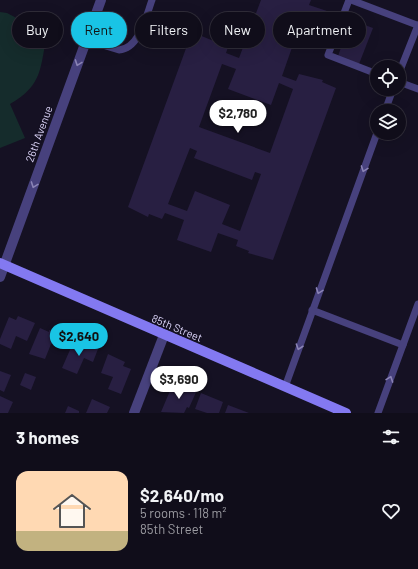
<!DOCTYPE html>
<meta charset="utf-8">
<style>
:root{--surface:#100d1a;--page:#1e1b27;--text:#f1f3f6;--muted:#9c9ca2;--line:#302d39;--accent:#19c4e5}
body{margin:0;font-family:Barlow,sans-serif;background:var(--page);color:var(--text);height:100vh;display:flex;flex-direction:column;font-size:15px;white-space:nowrap}
*{box-sizing:border-box;margin:0}
p{font-size:13px;color:var(--muted)}
.icon{flex:none;width:22px;height:22px;fill:none;stroke:currentColor;stroke-width:2;stroke-linecap:round;stroke-linejoin:round}
.map{position:relative;height:413px;overflow:hidden}
.drawer{display:flex;flex-direction:column;background:var(--surface);flex:1}
.drawer>*{flex:none}
.guide{position:absolute;left:12px;top:12px;width:394px;height:36px;display:flex;gap:8px}
.buttons{position:absolute;left:370px;top:60px;display:grid;gap:8px}
.buttons a{display:grid;place-items:center;width:36px;height:36px;border-radius:50%;background:var(--surface);box-shadow:0 4px 16px #0002,0 0 0 1px var(--line);font-size:20px}
.price{position:absolute;translate:-50% -34px;padding:0 9px;border-radius:14px;background:#fff;color:#222;font-size:13px;line-height:26px;filter:drop-shadow(0 1px 2px #0008)}
.price::after{content:'';position:absolute;left:50%;top:24px;width:12px;height:9px;margin-left:-6px;background:inherit;clip-path:polygon(0 0,100% 0,50% 100%)}
.price.active{background:var(--accent);color:#111}
ul{padding:0;list-style:none}
li{display:flex;align-items:center;gap:12px;height:100px;padding:0 16px}
li+li{border-top:1px solid var(--line)}
li span{display:grid;place-items:center;flex:none;width:112px;height:80px;border-radius:12px;color:#555}
li>.icon{margin-inline-start:auto}
span .icon{width:48px;height:48px;fill:#fffc;stroke-width:1}
li b{font-size:17px}
h2{display:flex;justify-content:space-between;align-items:center;height:48px;padding:0 16px;font-size:17px}
.tag{padding:0 14px;border-radius:18px;background:var(--surface);box-shadow:0 4px 16px #0002,0 0 0 1px var(--line);font-size:14px;line-height:36px}
.tag.active{background:var(--accent);color:#111}
.map>svg:first-child{display:block}
.green{fill:#152c2c}
.building{fill:#281f42;fill-rule:evenodd}
.lines{fill:none;stroke-linecap:round;stroke-linejoin:round}
.lane{stroke:#47417d;stroke-width:7}
.street{stroke:#47417d;stroke-width:10}
.secondary{stroke:#8379f1;stroke-width:10}
.oneway{stroke:#8b84b6}
.labels{text-anchor:middle;stroke-width:3;stroke-linejoin:round;paint-order:stroke}
.street-label{font-size:11px;fill:#ded7fb;stroke:#151123}
</style>
<div class="map">
<svg width="418" height="413" viewBox="0 0 418 413">
<rect width="100%" height="100%" fill="#151123"/>
<path class="green" d="M0,12L7,13L47,34C40,68 43,85 10,104L25,138L0,148Z"/>
<g class="building">
<path d="M261,0H311L309,5L330,12L317,47L295,39L282,76L296,81L299,74L323,80L322,82L336,88L273,260L248,253L249,251L236,246L238,240L218,233L211,252L177,240L184,220L165,213L162,219L149,214L148,217L128,207L192,32L228,47L226,53L239,58ZM222,64L236,69L228,89L271,105L279,83L293,89L270,153L199,127ZM190,148L197,151L194,158L252,180L255,172L261,174L240,231L222,224L230,205L195,191L187,211L168,204Z"/>
<path d="M351,20L373,28L359,64L338,56Z"/>
<path d="M18,316L35,323L27,341L16,336L11,349L0,344V339L9,317L16,320Z"/>
<path d="M40,328L49,332V330L65,336L60,347L51,344L45,359L29,354Z"/>
<path d="M73,343L81,346L83,343L98,349L93,362L84,358L77,374L62,368Z"/>
<path d="M108,354L125,362L123,366L131,369L121,394L108,389L113,377L101,373Z"/>
<path d="M0,371L11,375L4,392L0,390Z"/>
<path d="M25,373L36,377L31,390L20,385Z"/>
<path d="M182,384L197,390L189,408L187,407L184,413L161,412L172,386L180,389Z"/>
<path d="M201,393L223,402L219,413H207L195,409Z"/>
<path d="M0,396L13,402L8,413H0Z"/>
<path d="M92,399L110,407L107,413H86Z"/>
<path d="M228,405L249,413H225Z"/>
<path d="M68,406L79,411V413H65Z"/>
</g>
<g class="lines">
<g class="lane">
<path d="M349,0L328,55L377,74"/>
<path d="M351,0L417,25"/>
<path d="M86,40L119,50C140,48 146,16 152,0"/>
<path d="M399,73L418,25"/>
<path d="M399,82L418,89"/>
<path d="M385,111L393,89"/>
<path d="M312,310L403,345"/>
<path d="M285,387L377,133"/>
<path d="M378,413L418,304"/>
</g>
<g class="street">
<path d="M0,277L101,0"/>
<path d="M134,413L164,335"/>
</g>
<path class="secondary" d="M0,263L346,413"/>
</g>
<defs><path id="oneway-chevron" d="M-2-3.5L2.5 0L-2 3.5" fill="none" stroke-width="1.6" stroke-linecap="round" stroke-linejoin="round"/></defs>
<g class="oneway">
<use href="#oneway-chevron" transform="translate(78 63) rotate(110)"/>
<use href="#oneway-chevron" transform="translate(364 169) rotate(110)"/>
<use href="#oneway-chevron" transform="translate(34 185) rotate(110)"/>
<use href="#oneway-chevron" transform="translate(319 291) rotate(110)"/>
<use href="#oneway-chevron" transform="translate(299 347) rotate(109)"/>
<use href="#oneway-chevron" transform="translate(390 379) rotate(-70)"/>
</g>
<g class="labels">
<g class="street-label">
<text transform="translate(39 134) rotate(-70)" y="4">26th Avenue</text>
<text transform="translate(177 328) rotate(23)" y="4">85th Street</text>
</g>
</g>
</svg>
<div class="buttons">
<a><svg class="icon" aria-label="locate" viewBox="0 0 24 24"><circle cx="12" cy="12" r="6"/><path d="M12 2v4M12 18v4M2 12h4M18 12h4"/></svg></a>
<a><svg class="icon" aria-label="layers" viewBox="0 0 24 24"><path d="M12 4l9 5-9 5-9-5zM3 14l9 5 9-5"/></svg></a>
</div>
<b class="price" style="left:238px;top:134px">$2,780</b>
<b class="price active" style="left:79px;top:357px">$2,640</b>
<b class="price" style="left:179px;top:400px">$3,690</b>
<div class="guide">
<a class="tag">Buy</a>
<a class="tag active">Rent</a>
<a class="tag">Filters</a>
<a class="tag">New</a>
<a class="tag">Apartment</a>
</div>
</div>
<section class="drawer">
<h2>3 homes<svg class="icon" aria-label="filters" viewBox="0 0 24 24"><path d="M4 7h16M4 17h16"/><circle cx="9" cy="7" r="2"/><circle cx="15" cy="17" r="2"/></svg></h2>
<ul>
<li><span style="background:linear-gradient(#ffd9b3 75%,#c2b280 0)"><svg class="icon" aria-label="home" viewBox="0 0 24 24"><path d="M3 11l9-7 9 7M6 9v11h12V9"/></svg></span><div><b>$2,640/mo</b><p>5 rooms · 118 m²</p><p>85th Street</p></div><svg class="icon" aria-label="heart" viewBox="0 0 24 24"><path d="M12 20l-8-8c-3-5 5-10 8-4 3-6 11-1 8 4z"/></svg></li>
</ul>
</section>
